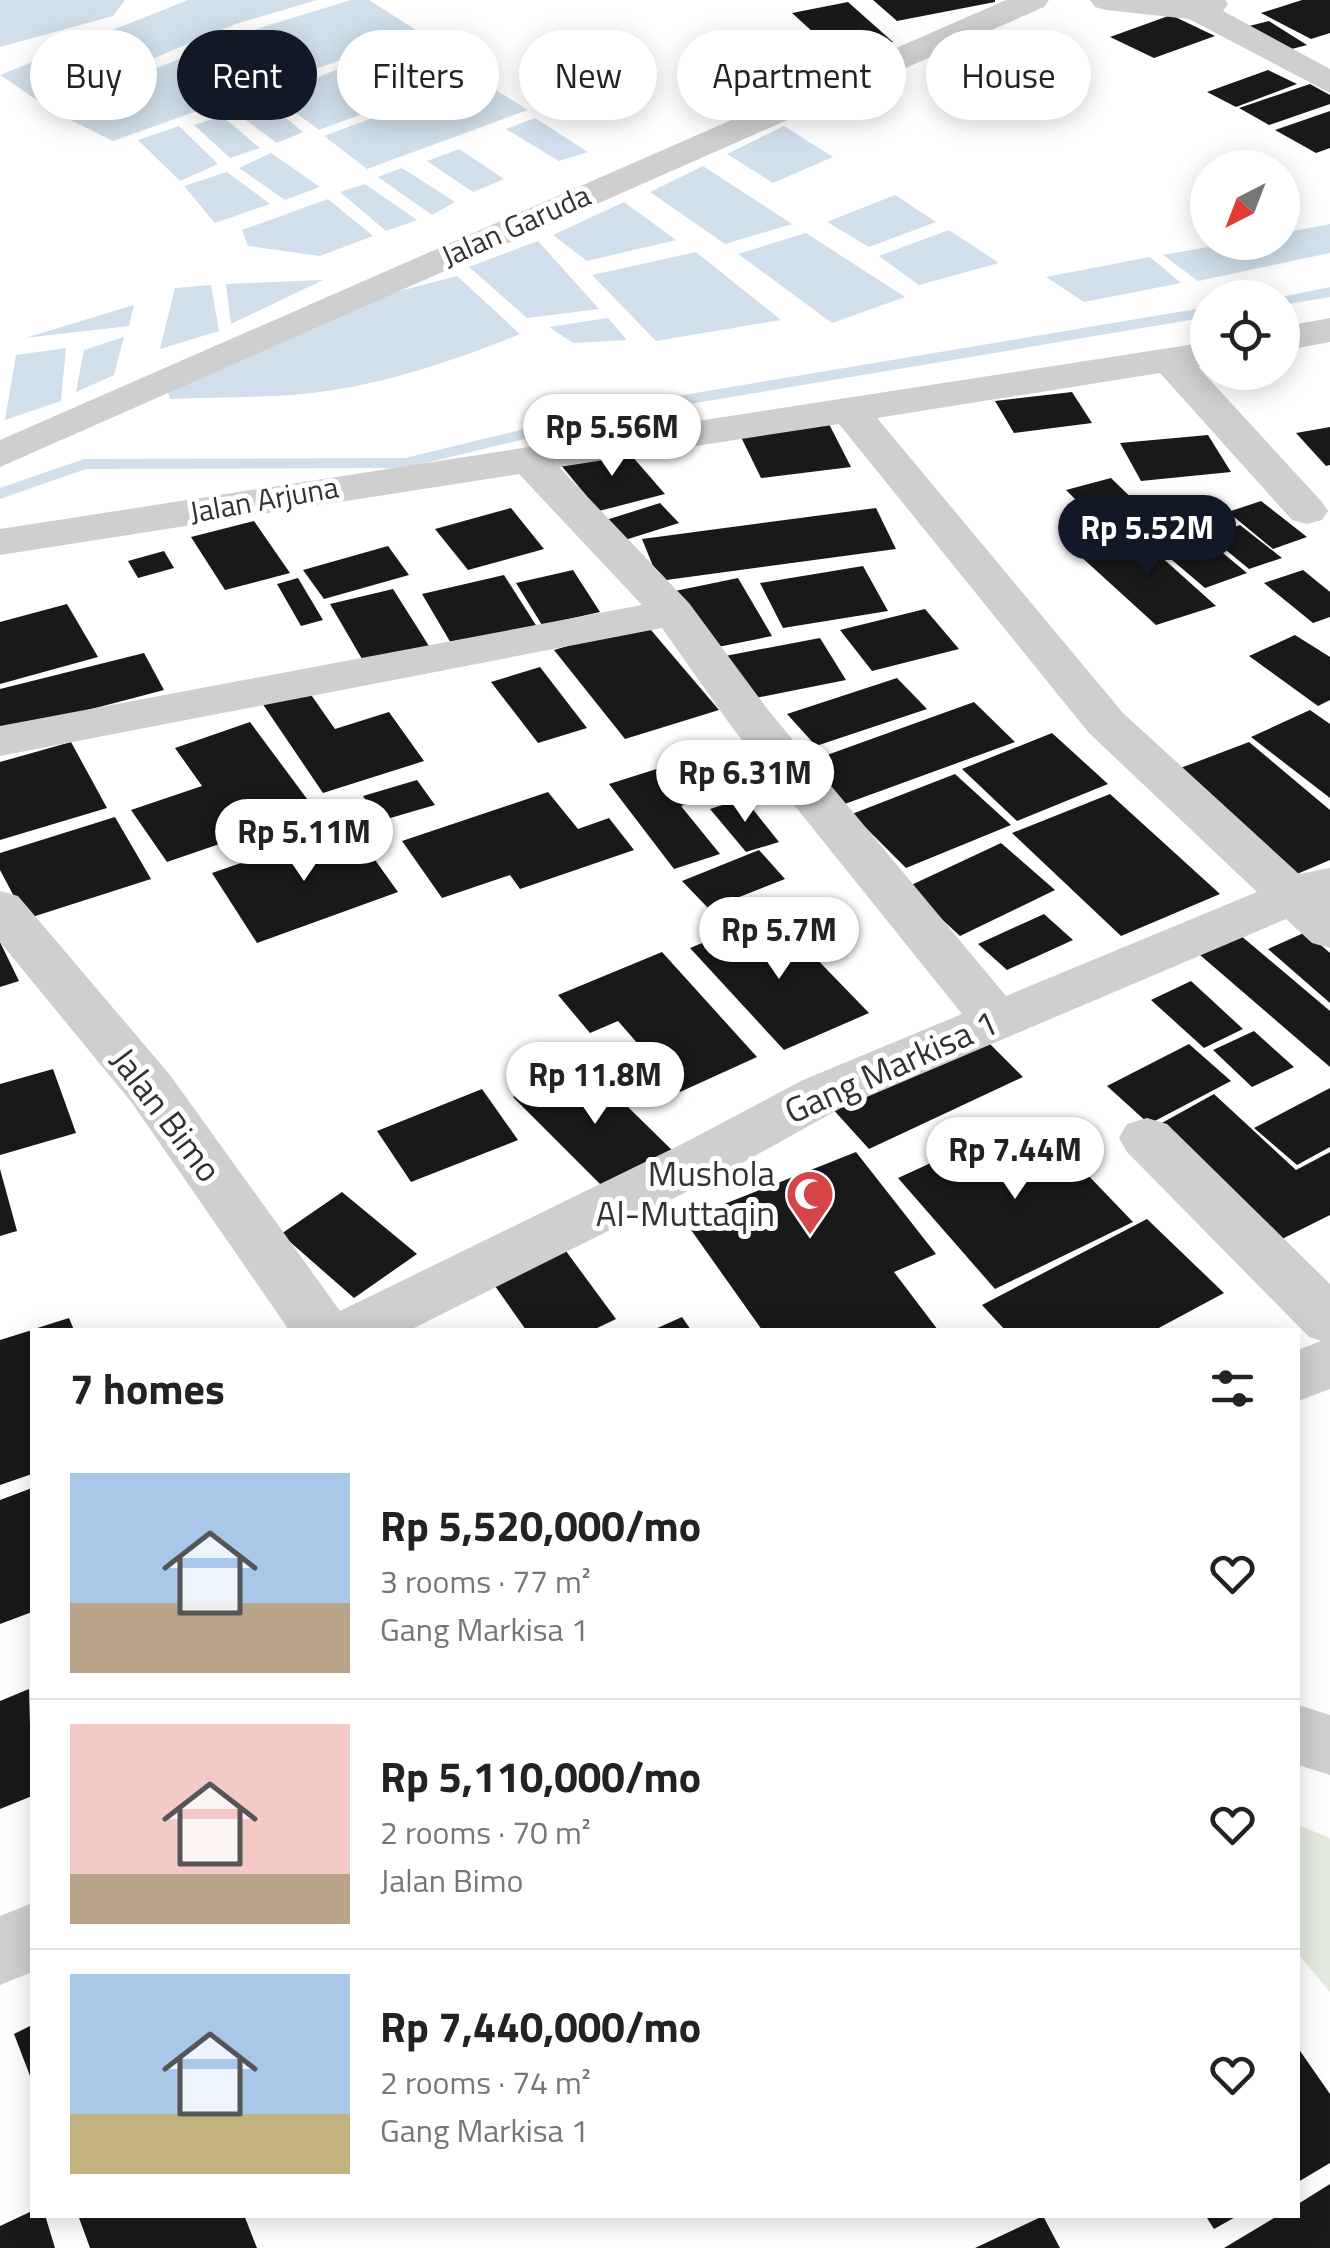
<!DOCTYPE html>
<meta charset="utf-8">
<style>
:root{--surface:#fff;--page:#f6f6f6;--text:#222;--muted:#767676;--line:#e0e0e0;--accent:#111827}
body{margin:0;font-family:"Titillium Web",sans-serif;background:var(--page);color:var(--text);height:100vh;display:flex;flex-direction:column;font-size:38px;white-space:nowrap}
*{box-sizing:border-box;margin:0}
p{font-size:32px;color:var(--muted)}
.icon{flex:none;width:55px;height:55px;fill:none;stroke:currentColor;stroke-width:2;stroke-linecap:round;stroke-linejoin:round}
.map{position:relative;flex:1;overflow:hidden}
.details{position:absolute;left:30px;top:1328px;width:1270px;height:890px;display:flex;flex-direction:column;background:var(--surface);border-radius:0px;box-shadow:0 5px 25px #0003}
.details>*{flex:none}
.guide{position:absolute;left:30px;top:30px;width:1270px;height:90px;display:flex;gap:20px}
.needle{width:65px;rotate:222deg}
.tools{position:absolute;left:1190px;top:150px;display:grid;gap:20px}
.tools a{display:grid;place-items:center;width:110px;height:110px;border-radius:50%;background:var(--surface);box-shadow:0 5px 25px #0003;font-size:50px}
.price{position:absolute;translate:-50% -85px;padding:0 22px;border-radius:35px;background:#fff;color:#222;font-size:32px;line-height:65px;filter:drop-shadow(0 2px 5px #0008)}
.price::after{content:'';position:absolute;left:50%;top:60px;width:30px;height:22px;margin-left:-15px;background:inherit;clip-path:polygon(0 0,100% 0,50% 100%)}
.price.active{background:var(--accent);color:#fff}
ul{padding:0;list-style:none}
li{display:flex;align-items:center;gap:30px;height:250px;padding:0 40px}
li+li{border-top:2px solid var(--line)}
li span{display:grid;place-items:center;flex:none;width:280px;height:200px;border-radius:0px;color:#555}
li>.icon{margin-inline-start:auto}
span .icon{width:120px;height:120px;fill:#fffc;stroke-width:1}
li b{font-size:42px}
h2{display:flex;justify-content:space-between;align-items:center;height:120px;padding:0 40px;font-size:42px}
.pill{padding:0 35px;border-radius:45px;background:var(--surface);box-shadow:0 5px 25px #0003;font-size:35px;line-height:90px}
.pill.active{background:var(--accent);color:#fff}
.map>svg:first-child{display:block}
.green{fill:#e4eadf}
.water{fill:#d0dfeb}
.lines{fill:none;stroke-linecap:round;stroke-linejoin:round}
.stream{fill:#d0dfeb;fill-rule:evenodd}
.river{fill:#d0dfeb;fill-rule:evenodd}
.building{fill:#191919}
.minor{fill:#cfcfcf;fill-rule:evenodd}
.labels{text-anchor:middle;stroke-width:10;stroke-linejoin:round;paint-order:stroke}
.far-street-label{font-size:30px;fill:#323232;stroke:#fff}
.street-label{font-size:35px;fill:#323232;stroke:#fff}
.poi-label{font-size:35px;fill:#323232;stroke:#fff;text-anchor:end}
</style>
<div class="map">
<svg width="1330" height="2248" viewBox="0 0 1330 2248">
<rect width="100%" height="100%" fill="#fff"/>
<path class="green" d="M1298,1825L1330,1838V1992L1298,1954Z"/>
<g class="water">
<path d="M188,0H317L236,24L43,104L0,75Z"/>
<path d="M351,0H369L419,32L113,141L60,115L61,106L247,32Z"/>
<path d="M423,36L476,72L319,130L272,95Z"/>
<path d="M478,79L528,110L367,169L324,136Z"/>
<path d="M263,99L303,132L277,143L232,110Z"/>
<path d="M222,116L260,148L230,158L194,125Z"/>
<path d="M535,118L588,152L559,161L506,129Z"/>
<path d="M179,126L218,164L180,181L138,140Z"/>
<path d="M784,126L833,157L773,183L727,154Z"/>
<path d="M459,149L504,179L473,192L427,161Z"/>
<path d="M271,153L320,187L285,200L239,168Z"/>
<path d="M703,166L792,224L725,244L650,192Z"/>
<path d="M402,168L455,202L432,215L378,177Z"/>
<path d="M227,172L270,204L215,223L184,186Z"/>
<path d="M365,184L417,220L386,231L340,192Z"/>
<path d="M895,195L936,222L869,247L827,222Z"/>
<path d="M328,199L373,236L320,256L248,246L242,230Z"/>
<path d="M624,202L676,240L587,261L553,235Z"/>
<path d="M1330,224V253L1198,281L1163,255L1230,243L1282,242L1283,233Z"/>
<path d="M949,230L999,263L919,285L879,256Z"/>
<path d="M806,233L905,297L832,323L738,254Z"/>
<path d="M538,241L599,309L527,318L469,267Z"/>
<path d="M696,252L781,320L656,341L592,275Z"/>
<path d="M1150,257L1181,283L1084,302L1046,277Z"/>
<path d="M457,276L520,334C451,362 377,387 302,394C259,398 214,397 170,399L167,389L369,299Z"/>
<path d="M323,280L231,324L226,284Z"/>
<path d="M211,285L219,331L160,349L175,288Z"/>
<path d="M134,305L129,326L25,338Z"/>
<path d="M608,318L627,340L573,343L549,327Z"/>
<path d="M124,337L114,375L76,392L84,350Z"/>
<path d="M66,348L61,401L5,420L16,355Z"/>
</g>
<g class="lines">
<g class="stream">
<path d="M1330,287V297L1282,305V298H1276Z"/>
<path d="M1208,307V317L624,415L405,468L86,469L0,499V488L84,459L405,458L624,405Z"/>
</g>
<path class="river" d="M0,0H125L113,16L0,47Z"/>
</g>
<g class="building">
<path d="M873,0H995V2L897,21Z"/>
<path d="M1302,0H1330V33L1311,39L1261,13Z"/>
<path d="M848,2L893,42L836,53L792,13Z"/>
<path d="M1171,15L1215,36L1154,58L1110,37Z"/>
<path d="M1269,21L1307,45L1284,51L1245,27Z"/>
<path d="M1268,70L1297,84L1236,107L1207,92Z"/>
<path d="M1310,84L1330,95V104L1269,125L1239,108Z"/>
<path d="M1330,111V148L1316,153L1275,130Z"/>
<path d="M1072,392L1092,423L1014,433L995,401Z"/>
<path d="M829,424L851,467L761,478L740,435Z"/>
<path d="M1330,427V465L1326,466L1296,433Z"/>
<path d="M1208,435L1231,472L1141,481L1120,443Z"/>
<path d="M624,447L665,494L599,511L560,464Z"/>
<path d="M1111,478L1151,517L1105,529L1066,490Z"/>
<path d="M1261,501L1307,537L1273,549L1228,512Z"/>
<path d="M660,503L679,523L625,540L606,520Z"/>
<path d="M511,508L544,549L468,570L435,529Z"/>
<path d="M876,508L896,549L659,581L642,539Z"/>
<path d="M254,521L290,573L225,590L191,537Z"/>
<path d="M1240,525L1282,558L1249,569L1209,536Z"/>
<path d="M1194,529L1247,573L1205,588L1152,543Z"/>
<path d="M1138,536L1216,606L1156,625L1078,554Z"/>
<path d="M388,546L409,575L324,599L303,570Z"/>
<path d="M164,551L174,568L138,578L128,561Z"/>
<path d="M863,566L888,611L783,628L760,583Z"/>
<path d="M573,570L600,612L542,625L516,583Z"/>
<path d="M1303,570L1330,592V617L1313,623L1264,583Z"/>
<path d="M504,575L539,630L455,650L422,594Z"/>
<path d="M298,578L323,620L301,626L277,584Z"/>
<path d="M738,578L772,636L708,649L675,591Z"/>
<path d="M393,589L434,654L369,671L330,604Z"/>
<path d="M67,604L98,657L0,684V622Z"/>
<path d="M925,609L959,649L872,671L840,630Z"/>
<path d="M645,623L719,710L625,739L554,650Z"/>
<path d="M1295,635L1330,657V700L1318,706L1249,656Z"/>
<path d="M820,638L846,680L750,699L725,656Z"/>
<path d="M144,653L164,690L0,733V689Z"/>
<path d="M540,667L587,728L538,743L491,682Z"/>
<path d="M897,678L927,709L816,746L787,714Z"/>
<path d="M307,689L335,729L389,712L424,761L323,793L262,703Z"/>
<path d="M974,702L1015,742L842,805L802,764Z"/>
<path d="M1310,710L1330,724V798L1251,737Z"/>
<path d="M250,722L316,811L167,862L131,810L202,786L175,748Z"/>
<path d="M1052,733L1108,784L1017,821L962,769Z"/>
<path d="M71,742L107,808L0,840V762Z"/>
<path d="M1249,742L1330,810V860L1297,874L1178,769Z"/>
<path d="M736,744L765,779L681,806L720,854L674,869L609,784Z"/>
<path d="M955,774L1011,825L906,868L852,814Z"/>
<path d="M417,780L435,805L380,821L363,796Z"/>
<path d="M548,792L578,829L609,818L634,850L520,889L510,875L442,898L402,841Z"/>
<path d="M1110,794L1220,894L1121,936L1012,833Z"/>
<path d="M744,798L779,842L746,852L710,809Z"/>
<path d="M115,817L151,879L26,919L0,870V853Z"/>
<path d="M350,825L398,892L257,943L212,873Z"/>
<path d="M1001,843L1055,890L960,936L907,887Z"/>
<path d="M759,850L785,879L709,909L682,881Z"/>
<path d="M773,914L869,1013L784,1050L690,948Z"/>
<path d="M1044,914L1073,940L1007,970L978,944Z"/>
<path d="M1306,932L1330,953V1003L1268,949Z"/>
<path d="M1240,935L1330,1011V1067L1200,955Z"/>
<path d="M0,942L19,981L0,987Z"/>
<path d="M662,952L757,1057L680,1092L618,1021L590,1033L558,995Z"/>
<path d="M1191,981L1243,1029L1204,1048L1151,1000Z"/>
<path d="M1254,1031L1294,1067L1252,1087L1213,1050Z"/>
<path d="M982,1036L1023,1077L869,1149L830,1106Z"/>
<path d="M1189,1044L1231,1081L1149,1124L1107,1086Z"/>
<path d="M581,1061L677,1155L610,1194L513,1097Z"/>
<path d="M53,1069L76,1133L0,1155V1084Z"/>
<path d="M1330,1088V1147L1297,1165L1254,1128Z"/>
<path d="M482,1089L518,1140L411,1182L377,1131Z"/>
<path d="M1214,1094L1296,1170L1330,1152V1215L1276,1242L1151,1129Z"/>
<path d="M1032,1117L1133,1222L995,1289L898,1178Z"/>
<path d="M856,1152L936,1254L894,1272L938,1330H762L684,1220Z"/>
<path d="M0,1169L17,1231L0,1236Z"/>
<path d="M342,1192L417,1254L354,1298L281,1234Z"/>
<path d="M1147,1219L1224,1293L1155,1330H1005L982,1305Z"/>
<path d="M563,1247L616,1319L593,1330H526L490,1279Z"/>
<path d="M682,1317L691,1330H653Z"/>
<path d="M69,1318L74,1330H34V1329Z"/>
<path d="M32,1330V1474L0,1485V1340Z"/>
<path d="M32,1488V1612L0,1624V1500Z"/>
<path d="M29,1689L32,1796L0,1809V1701Z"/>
<path d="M32,2025V2081L14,2034Z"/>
<path d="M1298,2048L1330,2094V2163L1298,2182Z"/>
<path d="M1330,2184V2248H1224L1279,2215H1298V2204Z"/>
<path d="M32,2211V2215H45L55,2248H0V2226Z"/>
<path d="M78,2215H244L257,2248H90Z"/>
<path d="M1205,2215H1239L1214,2229Z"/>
<path d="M1043,2216L1060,2248H975Z"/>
</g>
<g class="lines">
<g class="minor">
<path d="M1006,0H1049L1044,7L0,467V440Z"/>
<path d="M1090,0H1225L1228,4L1223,11L1330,69V93L1189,19L1106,10L1095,7Z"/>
<path d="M1330,318V342L1282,351V327Z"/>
<path d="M1208,342V366L1198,367L1322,502L1328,511L1322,520L1307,524L1292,520L1160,373L877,418L1123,713L1299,874L1330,868V948L1312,943L1286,919L841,1108L724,1173L410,1330H289L132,1103L0,942V891L18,896L170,1075L340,1311L684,1143L803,1080L962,1014L734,730L662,628L0,756V726L642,605L519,474L0,555V529ZM839,424L1089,733L1257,892L1006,996L768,710L689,603L559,467Z"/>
<path d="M1147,1118L1167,1124L1330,1284V1389L1298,1401V1350L1321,1341L1309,1337L1127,1152L1119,1138L1127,1124Z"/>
<path d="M1298,1705L1330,1715V1775L1298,1765Z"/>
<path d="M32,1903V1972L0,1985V1916Z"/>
</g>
</g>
<defs>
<g id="mosque-pin" transform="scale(2.5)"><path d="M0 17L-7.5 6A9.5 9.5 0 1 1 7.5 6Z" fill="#d64648" stroke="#fff"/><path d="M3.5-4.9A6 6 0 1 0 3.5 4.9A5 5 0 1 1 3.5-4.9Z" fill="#fff"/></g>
</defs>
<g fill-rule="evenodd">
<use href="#mosque-pin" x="810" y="1194"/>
</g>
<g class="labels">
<g class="far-street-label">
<text transform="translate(516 226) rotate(-24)" y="10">Jalan Garuda</text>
<text transform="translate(264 500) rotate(-10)" y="10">Jalan Arjuna</text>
</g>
<g class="street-label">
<text transform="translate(891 1067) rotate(-24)" y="12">Gang Markisa 1</text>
<text transform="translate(166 1115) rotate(53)" y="12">Jalan Bimo</text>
</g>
<g class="poi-label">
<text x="775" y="1186">Mushola<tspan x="775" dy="40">Al-Muttaqin</tspan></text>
</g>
</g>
</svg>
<div class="tools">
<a><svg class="needle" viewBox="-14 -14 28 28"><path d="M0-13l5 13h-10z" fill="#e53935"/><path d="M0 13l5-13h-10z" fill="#767676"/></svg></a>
<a><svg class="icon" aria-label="locate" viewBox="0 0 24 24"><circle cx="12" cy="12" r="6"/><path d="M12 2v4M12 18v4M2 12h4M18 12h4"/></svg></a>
</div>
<b class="price" style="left:612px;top:479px">Rp 5.56M</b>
<b class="price active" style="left:1147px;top:580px">Rp 5.52M</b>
<b class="price" style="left:745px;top:825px">Rp 6.31M</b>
<b class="price" style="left:304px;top:884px">Rp 5.11M</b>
<b class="price" style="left:779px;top:982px">Rp 5.7M</b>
<b class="price" style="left:595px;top:1127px">Rp 11.8M</b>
<b class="price" style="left:1015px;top:1202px">Rp 7.44M</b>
<div class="guide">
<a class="pill">Buy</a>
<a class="pill active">Rent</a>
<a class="pill">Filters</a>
<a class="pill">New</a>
<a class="pill">Apartment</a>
<a class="pill">House</a>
</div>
<section class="details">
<h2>7 homes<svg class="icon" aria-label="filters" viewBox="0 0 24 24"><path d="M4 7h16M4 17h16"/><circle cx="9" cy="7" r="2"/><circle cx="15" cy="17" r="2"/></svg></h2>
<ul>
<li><span style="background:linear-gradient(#a9c7e8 65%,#b9a48a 0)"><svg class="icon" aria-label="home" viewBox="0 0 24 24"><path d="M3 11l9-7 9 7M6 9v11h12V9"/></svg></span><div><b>Rp 5,520,000/mo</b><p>3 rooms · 77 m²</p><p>Gang Markisa 1</p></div><svg class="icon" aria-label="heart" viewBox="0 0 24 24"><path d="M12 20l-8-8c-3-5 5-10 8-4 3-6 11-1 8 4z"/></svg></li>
<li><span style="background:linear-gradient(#f6c9c9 75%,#b9a48a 0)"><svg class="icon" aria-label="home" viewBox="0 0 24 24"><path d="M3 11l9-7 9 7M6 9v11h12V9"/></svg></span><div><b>Rp 5,110,000/mo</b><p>2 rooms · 70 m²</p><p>Jalan Bimo</p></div><svg class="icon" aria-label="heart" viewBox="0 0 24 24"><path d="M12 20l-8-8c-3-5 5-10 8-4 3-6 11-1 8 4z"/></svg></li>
<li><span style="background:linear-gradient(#a9c7e8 70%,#c2b280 0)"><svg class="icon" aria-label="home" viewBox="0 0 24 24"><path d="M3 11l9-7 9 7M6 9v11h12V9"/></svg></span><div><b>Rp 7,440,000/mo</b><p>2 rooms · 74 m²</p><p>Gang Markisa 1</p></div><svg class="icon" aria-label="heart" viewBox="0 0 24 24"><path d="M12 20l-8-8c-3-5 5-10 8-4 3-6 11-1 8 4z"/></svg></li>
</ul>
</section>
</div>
